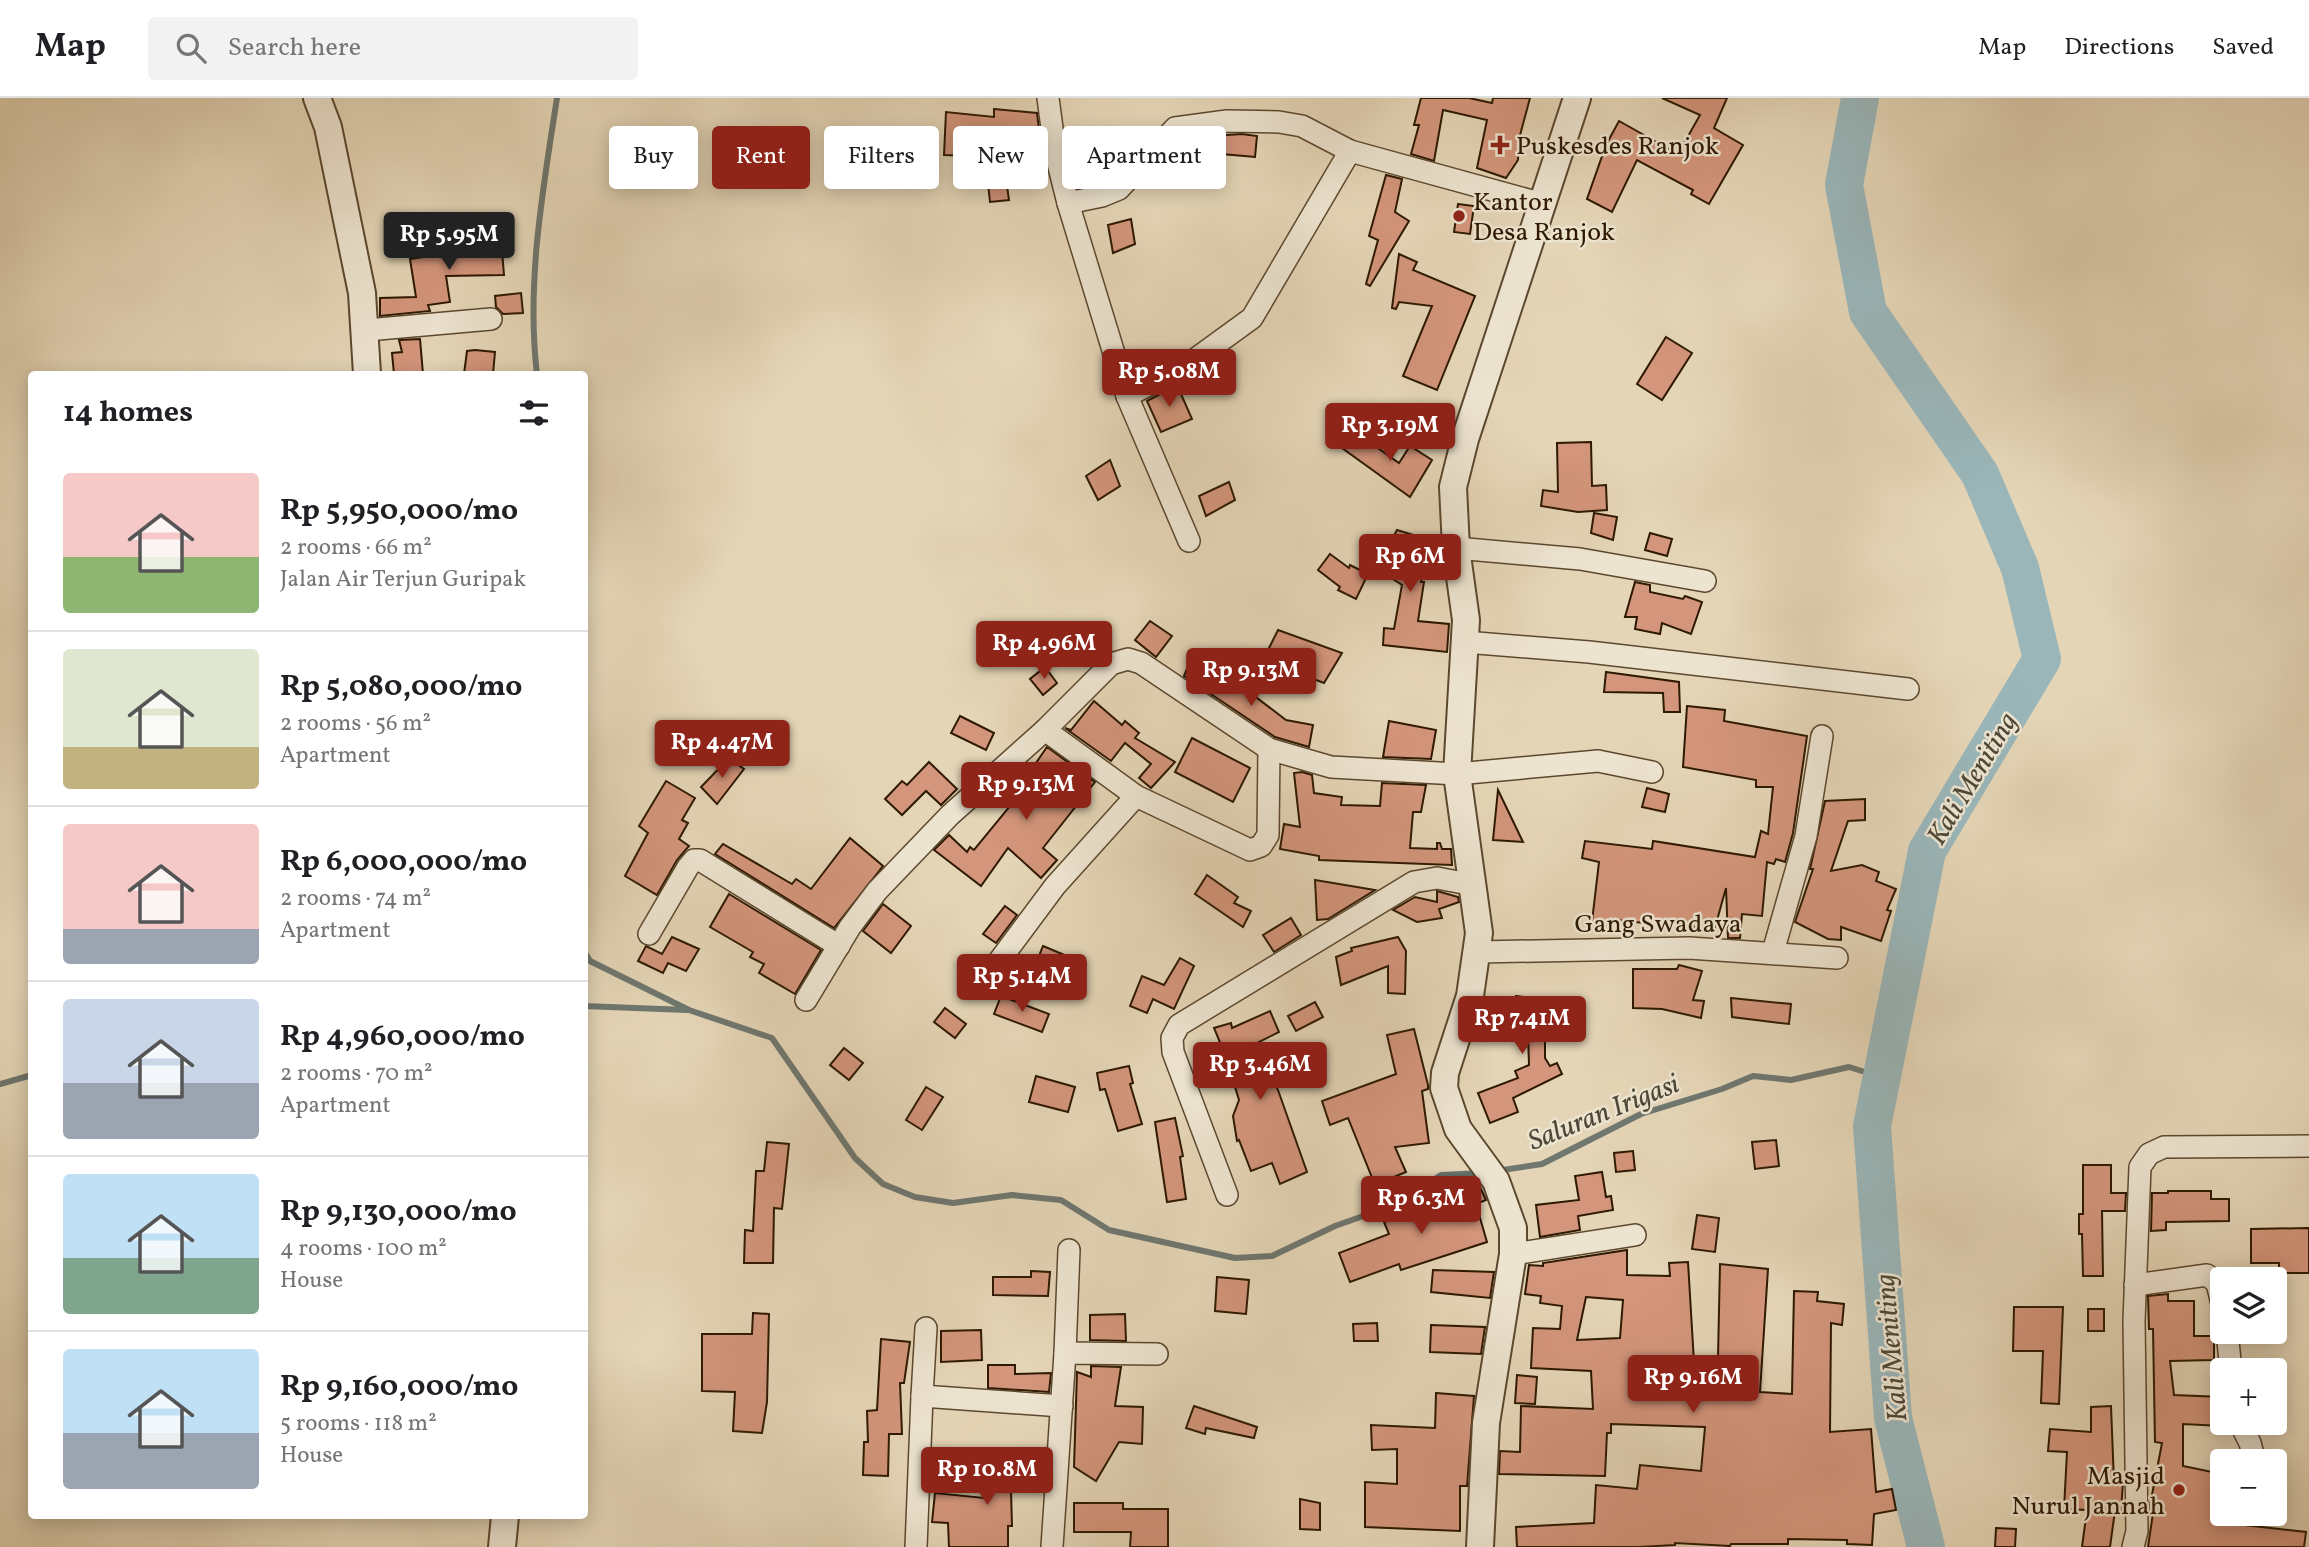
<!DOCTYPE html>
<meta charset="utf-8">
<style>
:root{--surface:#fff;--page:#f2f2f2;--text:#202124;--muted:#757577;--line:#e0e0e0;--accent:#8f2418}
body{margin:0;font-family:Vollkorn,serif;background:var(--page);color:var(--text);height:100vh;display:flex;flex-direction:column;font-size:26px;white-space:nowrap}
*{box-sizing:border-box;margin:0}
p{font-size:23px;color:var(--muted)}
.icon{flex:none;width:38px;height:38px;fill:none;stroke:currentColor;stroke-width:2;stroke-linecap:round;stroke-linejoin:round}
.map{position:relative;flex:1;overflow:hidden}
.details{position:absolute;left:28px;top:273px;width:560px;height:1148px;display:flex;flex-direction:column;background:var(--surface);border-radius:7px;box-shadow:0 4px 18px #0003}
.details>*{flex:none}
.banner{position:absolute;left:609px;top:28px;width:665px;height:63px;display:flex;gap:14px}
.tools{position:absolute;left:2210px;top:1169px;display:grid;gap:14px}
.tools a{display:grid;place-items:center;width:77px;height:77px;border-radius:7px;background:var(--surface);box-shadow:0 4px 18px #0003;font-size:35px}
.price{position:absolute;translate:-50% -60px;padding:0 16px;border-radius:7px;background:var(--accent);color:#fff;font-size:23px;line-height:46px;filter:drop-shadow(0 2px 4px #0008)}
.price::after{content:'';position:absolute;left:50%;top:42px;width:21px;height:16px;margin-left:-10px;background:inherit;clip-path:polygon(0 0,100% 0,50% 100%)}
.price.on{background:#222;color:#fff}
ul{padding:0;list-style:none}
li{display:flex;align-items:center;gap:21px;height:175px;padding:0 35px}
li+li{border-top:2px solid var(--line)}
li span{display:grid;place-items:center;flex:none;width:196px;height:140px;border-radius:7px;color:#555}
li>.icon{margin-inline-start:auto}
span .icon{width:84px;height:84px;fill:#fffc;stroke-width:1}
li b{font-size:30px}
h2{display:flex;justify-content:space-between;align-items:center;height:84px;padding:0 35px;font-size:30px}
.tag{padding:0 24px;border-radius:7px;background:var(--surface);box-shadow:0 4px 18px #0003;font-size:24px;line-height:63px}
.tag.on{background:var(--accent);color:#fff}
header{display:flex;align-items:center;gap:42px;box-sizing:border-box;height:98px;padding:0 35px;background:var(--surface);border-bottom:2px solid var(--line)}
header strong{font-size:33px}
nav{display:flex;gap:38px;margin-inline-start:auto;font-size:24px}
.search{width:490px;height:63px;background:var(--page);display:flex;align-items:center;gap:18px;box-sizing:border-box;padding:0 24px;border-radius:7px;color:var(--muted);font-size:26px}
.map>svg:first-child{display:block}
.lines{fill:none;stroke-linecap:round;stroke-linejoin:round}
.stream{stroke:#6f776f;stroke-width:6}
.river{stroke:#9ab6b9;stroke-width:38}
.building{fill:#d3957b;stroke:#2e1901;stroke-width:2;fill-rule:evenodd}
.minor-casing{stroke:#5c482e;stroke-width:24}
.tertiary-casing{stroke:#5c482e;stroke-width:30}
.minor{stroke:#ede4d0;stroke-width:21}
.tertiary{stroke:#ede4d0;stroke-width:26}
.poi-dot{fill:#8f2418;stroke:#ede4d0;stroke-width:2.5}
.labels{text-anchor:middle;stroke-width:5;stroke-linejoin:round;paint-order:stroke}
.poi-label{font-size:26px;fill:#2e1901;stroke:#ede4d0;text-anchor:start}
.street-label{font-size:26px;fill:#2e1901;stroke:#ede4d0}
.water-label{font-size:28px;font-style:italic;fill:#4e4838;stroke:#ede4d0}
</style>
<header>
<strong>Map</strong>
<div class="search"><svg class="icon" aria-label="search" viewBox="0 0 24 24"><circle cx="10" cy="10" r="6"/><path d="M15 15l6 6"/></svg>Search here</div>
<nav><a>Map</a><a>Directions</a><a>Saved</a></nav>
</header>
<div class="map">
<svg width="2309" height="1449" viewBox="0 0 2309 1449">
<rect width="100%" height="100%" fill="#e4d5b6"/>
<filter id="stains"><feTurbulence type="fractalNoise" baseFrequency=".00286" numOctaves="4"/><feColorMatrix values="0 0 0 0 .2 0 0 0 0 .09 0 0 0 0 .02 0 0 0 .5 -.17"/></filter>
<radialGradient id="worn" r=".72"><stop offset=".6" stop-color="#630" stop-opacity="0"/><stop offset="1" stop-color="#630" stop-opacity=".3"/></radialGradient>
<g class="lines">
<g class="stream">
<path d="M537,276C526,186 543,90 557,0"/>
<path d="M584,853L590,863L689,912L772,940L855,1060L883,1086L915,1099L953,1105L1012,1097L1061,1102L1109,1132L1235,1160L1272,1158L1335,1128L1397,1106L1441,1077L1482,1075"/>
<path d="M584,908L687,912"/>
<path d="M0,986L32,977"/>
<path d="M1496,1073L1542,1066L1641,1016L1722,991L1753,978L1791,982L1849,969L1881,979"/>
</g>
<path class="river" d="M1860,0L1844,87L1868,214L1980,376L2020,470L2042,561L1927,753L1872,1028L1893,1320L1926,1449"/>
</g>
<g class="building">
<path d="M1421,0H1469L1492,5L1493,0H1530L1519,41L1518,62L1506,80L1477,70L1487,22L1443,12L1434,63L1411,56L1419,27H1414Z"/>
<path d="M1662,0H1727L1714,30L1743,47L1709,106L1691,96L1693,92L1637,62L1612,114L1587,101L1606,47L1619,23L1678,56L1700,17Z"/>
<path d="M994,11L1037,15L1040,40L1001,35L1000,59L944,57L946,14L994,19Z"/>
<path d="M1242,36L1257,38L1255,59L1210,55L1211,38Z"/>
<path d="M1005,74L1009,102L990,104L987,76Z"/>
<path d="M1386,77L1402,81L1395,114L1409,123L1370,188L1366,186L1378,142L1369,138Z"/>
<path d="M1458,106L1474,108L1470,136L1454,134Z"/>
<path d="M1131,121L1135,146L1113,155L1108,127Z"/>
<path d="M500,128L504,177L446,178L450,204L428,207L430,213L380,218V200L416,199L410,161L462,153L459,139Z"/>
<path d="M1399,156L1417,164L1413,172L1475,198L1437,292L1403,278L1432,208L1399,204L1396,211L1392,210Z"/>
<path d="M521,195L523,215L503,216L496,209L495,198Z"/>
<path d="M1666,239L1692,255L1662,302L1637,286Z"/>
<path d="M420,241L423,276H394L392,255L402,254L399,242Z"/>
<path d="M475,252L495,254L493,276H464L467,253Z"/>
<path d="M1177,287L1192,321L1161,334L1147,303Z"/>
<path d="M1354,333L1399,365L1410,348L1432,362L1410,399L1342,350Z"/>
<path d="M1591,344L1592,388L1606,387L1607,412L1578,414L1541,408L1543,392L1558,394L1557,345Z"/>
<path d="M1110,362L1120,388L1098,402L1086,378Z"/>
<path d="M1229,384L1235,402L1206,418L1199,398Z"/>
<path d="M1594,415L1617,419L1613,442L1591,435Z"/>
<path d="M1397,432L1433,443L1421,484H1424L1418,523L1449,526L1447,554L1383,547L1384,530L1394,531L1402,487L1368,465L1379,449L1386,453Z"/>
<path d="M1650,435L1672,441L1667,458L1645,452Z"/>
<path d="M1330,456L1349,470L1350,467L1368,476L1356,501L1338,492L1340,489L1318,472Z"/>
<path d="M1635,484L1650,487V494L1683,501L1685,498L1702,504L1691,536L1662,525L1660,536L1635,531L1637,519H1625Z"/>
<path d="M1150,523L1172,538L1156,559L1135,542Z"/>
<path d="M1278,532L1342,555L1324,585L1263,562Z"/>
<path d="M1189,566L1228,586L1232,581L1286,622L1313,627L1309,649L1275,639L1184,578Z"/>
<path d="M1045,569L1057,585L1043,597L1030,581Z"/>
<path d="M1606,574L1679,584L1680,614H1664L1663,595L1604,594Z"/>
<path d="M1094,603L1122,627L1125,623L1139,635L1135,640L1175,664L1151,690L1139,680L1151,666L1125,645L1111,663L1065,630L1071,632Z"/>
<path d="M1687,608L1725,612L1724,623L1807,638L1793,735L1785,764L1776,761L1774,766L1767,764L1762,818L1742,816L1740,840H1728L1726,790L1714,833L1652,821V826L1609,821L1608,834L1591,832L1599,764L1582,760L1585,743L1652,751L1653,743L1755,759L1761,733L1768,736L1773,689H1756V682L1683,669Z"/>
<path d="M960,618L994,635L986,652L951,635Z"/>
<path d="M1389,623L1436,632L1431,661L1383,659Z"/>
<path d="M1192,640L1250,670L1233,704L1175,674Z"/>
<path d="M1047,649L1095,684L1043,750L1057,762L1041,780L1008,750L981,788L934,752L949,737L967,754L970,749L974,752L1042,669L1036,665Z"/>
<path d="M729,660L744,671L717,706L701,689Z"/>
<path d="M929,664L957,691L941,707L926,693L902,717L885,701L902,683L907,687Z"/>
<path d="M1302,674L1312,677L1314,695L1342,699L1341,707L1380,708L1382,685L1426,687L1421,714H1413L1410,750L1437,751V745H1440L1442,751H1451L1452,767L1319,762V758L1280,751L1284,726L1300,729L1294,675Z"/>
<path d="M666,683L695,700L682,722L688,725L679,741L689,748L677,762L657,797L625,778L648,735L639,728Z"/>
<path d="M1647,690L1669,696L1665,714L1642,709Z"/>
<path d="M1498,692L1523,744L1493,742Z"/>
<path d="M1865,701V722L1848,723L1831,773L1862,767L1879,774L1876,783L1896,791L1887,812L1891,813L1881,843L1841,829V842L1828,841L1795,824L1813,771H1810L1825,703Z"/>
<path d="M850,740L883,768L834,830L715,756L723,746L792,786L796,781L811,791Z"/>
<path d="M1207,777L1238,799L1234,805L1251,813L1243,829L1195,796Z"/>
<path d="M1315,782L1375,792L1328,821L1317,822Z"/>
<path d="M1437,793L1458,799L1459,804L1439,811L1442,820L1417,824L1393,812L1415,799L1437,804Z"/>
<path d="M729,796L821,852L795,896L759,875L764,866L750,859L753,854L710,829Z"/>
<path d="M883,806L911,828L891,855L863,833Z"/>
<path d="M1005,808L1017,817L996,845L983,836Z"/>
<path d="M1291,820L1301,837L1274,854L1263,837Z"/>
<path d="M672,839L699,851L686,873L668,865L663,875L638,863L646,848L662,856Z"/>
<path d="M1398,839L1406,853L1405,896L1388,895V868L1341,887L1336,859L1352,853L1351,850Z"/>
<path d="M1043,848L1086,866L1076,891L1033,873Z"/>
<path d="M1180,860L1194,868L1174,911L1153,901L1147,915L1130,908L1142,878L1164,887Z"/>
<path d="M1679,867L1702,873L1693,902L1704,903L1701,920L1662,911L1633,910V871H1677Z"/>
<path d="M1001,898L1049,916L1042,934L994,916Z"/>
<path d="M1516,898L1550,902V933H1545V960L1550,968L1557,965L1562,976L1513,1000L1518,1014L1490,1025L1478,995L1518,980L1515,973L1529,967L1528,937L1498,938V913H1515Z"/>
<path d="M1731,900L1791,906L1789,926L1732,919Z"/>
<path d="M1315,904L1323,919L1296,933L1288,918Z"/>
<path d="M945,910L966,926L955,940L934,924Z"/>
<path d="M1270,913L1279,934L1251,948L1263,977L1270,974L1278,992L1307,1074L1280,1086L1272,1065L1251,1073L1239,1042L1237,1043L1233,1018L1239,1002L1235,989L1238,988L1214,930L1231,925L1232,930Z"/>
<path d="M1414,931L1428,987V991L1422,993L1429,1045L1395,1049L1406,1074L1375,1087L1348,1020L1330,1027L1322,1003L1396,976L1387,937Z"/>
<path d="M844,950L863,965L849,982L830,967Z"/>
<path d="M1129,968L1133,985L1130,986L1142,1026L1118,1033L1105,991L1100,992L1097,975Z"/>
<path d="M1036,978L1075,989L1068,1014L1029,1004Z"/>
<path d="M926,989L943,999L922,1032L906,1022Z"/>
<path d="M1175,1020L1183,1058L1180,1059L1186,1101L1167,1104L1155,1024Z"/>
<path d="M1776,1042L1779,1068L1755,1071L1752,1044Z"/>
<path d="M767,1044L789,1046L782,1111L774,1110L773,1165H744L745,1132L753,1133L756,1073H764Z"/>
<path d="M1633,1053L1635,1072L1616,1074L1614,1055Z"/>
<path d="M2083,1067H2111V1095H2126L2125,1113H2102L2103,1178H2083L2082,1136H2079V1116H2083Z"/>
<path d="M1602,1074L1606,1099L1611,1098L1613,1112L1578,1118L1580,1132L1540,1139L1536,1107L1579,1102L1575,1078Z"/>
<path d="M1479,1087L1486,1102L1476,1106L1487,1144L1401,1172L1399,1166L1350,1184L1339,1155L1389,1136L1384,1124Z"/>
<path d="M2168,1093H2211V1101H2229V1123L2166,1124V1132L2151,1133L2152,1095H2168Z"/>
<path d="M1697,1117L1719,1120L1715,1154L1692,1151Z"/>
<path d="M2309,1130V1175H2279V1165H2251V1131Z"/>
<path d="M1627,1152V1177L1670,1178L1669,1165L1688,1164L1695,1281H1699L1700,1300H1732L1734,1260L1718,1259L1720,1166L1768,1171L1760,1294L1792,1296L1794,1193L1818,1194L1817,1203L1844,1206L1842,1227L1831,1225L1830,1334L1871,1331L1876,1394L1892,1391L1896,1412L1874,1416L1872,1447L1847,1446V1442L1788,1441V1446H1731L1730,1448L1675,1445V1447L1639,1449H1517L1516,1429L1594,1425L1596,1387L1637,1391L1640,1367L1701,1373L1705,1329L1611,1326V1335H1607L1605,1378L1499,1376L1500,1353L1520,1354L1521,1308L1593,1311L1591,1273L1531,1270L1533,1230L1560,1231L1562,1208L1540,1205L1541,1198L1525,1196L1529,1167L1543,1168V1165ZM1586,1199L1623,1202L1620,1240L1577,1242Z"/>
<path d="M1433,1172L1494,1174L1490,1200L1431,1194Z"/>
<path d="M1031,1173L1050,1174L1048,1198L993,1197V1179H1031Z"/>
<path d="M1217,1179L1249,1182L1246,1216L1215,1213Z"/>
<path d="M2168,1196V1203H2194V1238H2214V1262L2170,1263L2174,1297L2222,1299V1328L2183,1326V1368L2222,1376V1416H2246L2245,1427L2306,1434L2304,1449H2148L2153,1415H2150V1407L2162,1345L2155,1344L2153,1231H2149L2148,1198Z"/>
<path d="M2014,1209H2063L2059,1306L2041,1305L2043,1253H2013Z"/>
<rect x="2088" y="1211" width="16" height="22"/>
<path d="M753,1215L769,1216L767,1304L762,1335L733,1333L735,1294L702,1293V1236H752Z"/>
<path d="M1125,1216L1126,1243L1090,1242V1217Z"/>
<path d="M1377,1225L1378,1243H1354L1353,1226Z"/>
<path d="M1431,1227L1485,1229L1481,1256L1430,1254Z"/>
<path d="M981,1232L982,1262L941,1264V1233Z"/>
<path d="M881,1241L910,1244L904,1285H900L902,1336H889L888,1378L863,1377L864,1344H868L867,1313L877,1312Z"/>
<path d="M988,1267H1015V1276L1051,1275L1049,1294L988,1290Z"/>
<path d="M1091,1268L1121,1269L1115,1308L1143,1309L1142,1346L1119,1344L1096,1383L1074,1369L1077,1274L1091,1279Z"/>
<path d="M1517,1277L1537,1279L1535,1306L1515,1305Z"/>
<path d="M1436,1295L1474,1298L1467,1388H1460V1433L1365,1429V1384L1397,1386V1351L1372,1352L1371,1327L1435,1330Z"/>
<path d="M1194,1308L1257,1329L1254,1340L1206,1330L1205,1336L1186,1330Z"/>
<path d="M2111,1308L2114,1384H2123L2121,1413H2115L2110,1449H2082L2087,1412L2064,1411L2067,1354L2048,1353L2050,1331L2091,1334V1309Z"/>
<path d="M984,1366L1044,1367L1043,1392H1011L1012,1428H1008V1449H949L948,1425L932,1424L935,1395L984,1400Z"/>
<path d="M1300,1401L1320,1405V1432L1300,1431Z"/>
<path d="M1074,1405H1123V1411H1168V1449H1130L1131,1434H1074Z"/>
<path d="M1996,1430L2016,1431L2015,1449H1995Z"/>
</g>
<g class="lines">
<g class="minor-casing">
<g id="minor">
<path d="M1048,0L1055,53L1068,105L1127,298L1189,443"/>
<path d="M1068,105L1102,98L1119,91L1175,30L1227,23L1279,24L1302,28L1350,53L1543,106"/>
<path d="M367,232L491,221"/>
<path d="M1127,298L1186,268L1252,220L1350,53"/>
<path d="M1456,450L1580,461L1705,483"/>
<path d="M1465,544L1589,554L1908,591"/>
<path d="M1045,632L1136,698L1250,752L1261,748L1268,737L1269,651"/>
<path d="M649,836L688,769L694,762H700L839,848"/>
<path d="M1478,854L1689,850L1837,860"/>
<path d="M1773,854L1806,738L1822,638"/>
<path d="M979,890L1055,788L1136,698"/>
<path d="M806,902L850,829L877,793L950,717L1045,632L1111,566L1128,561L1141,565L1269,651L1331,669L1457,676L1598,663L1652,674"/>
<path d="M1227,1097L1173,954L1172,940L1179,927L1414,784L1437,780L1474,787"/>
<path d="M1513,1156L1635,1137"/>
<path d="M2135,1187L2207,1177L2217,1185L2222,1206"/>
<path d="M926,1230L922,1298L1062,1308"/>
<path d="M2227,1234L2231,1272"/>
<path d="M1065,1255L1069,1152"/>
<path d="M2240,1325L2250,1345L2255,1363"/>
<path d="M916,1449L922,1298"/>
<path d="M1052,1449L1065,1255L1157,1256"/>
<path d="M2133,1449L2137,1433L2134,1223L2140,1069L2149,1056L2164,1049L2309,1048"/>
</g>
</g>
<g class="tertiary-casing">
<g id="tertiary">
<path d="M317,0L328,29L362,195L367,276"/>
<path d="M502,1449L505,1418"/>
<path d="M1480,1449L1486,1325L1513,1156V1130L1496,1083L1458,1031L1444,990L1445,975L1470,898L1479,835L1457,676L1466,522L1456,450L1453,389L1465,341L1577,0"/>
</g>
</g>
<use href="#minor" class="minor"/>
<use href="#tertiary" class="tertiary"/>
</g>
<g class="poi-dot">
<path d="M1496.5 36.5h7v7h7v7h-7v7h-7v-7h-7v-7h7z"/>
<circle cx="1459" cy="118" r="7"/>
<circle cx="2179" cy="1392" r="7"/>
</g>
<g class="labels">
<g class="poi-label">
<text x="1516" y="56">Puskesdes Ranjok</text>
<text x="1473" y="112">Kantor<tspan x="1473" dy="30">Desa Ranjok</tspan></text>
<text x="2165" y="1386" text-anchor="end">Masjid<tspan x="2165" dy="30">Nurul Jannah</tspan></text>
</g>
<g class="street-label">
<text x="1658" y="834">Gang Swadaya</text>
</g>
<g class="water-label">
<text transform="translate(1971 680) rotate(-59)" y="10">Kali Meniting</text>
<text transform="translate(1603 1013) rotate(-22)" y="10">Saluran Irigasi</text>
<text transform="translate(1890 1250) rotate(-95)" y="10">Kali Meniting</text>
</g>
</g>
<rect width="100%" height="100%" filter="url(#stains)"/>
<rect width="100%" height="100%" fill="url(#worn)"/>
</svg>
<div class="tools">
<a><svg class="icon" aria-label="layers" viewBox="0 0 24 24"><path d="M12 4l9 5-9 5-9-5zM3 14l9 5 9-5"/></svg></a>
<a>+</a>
<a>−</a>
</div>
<b class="price on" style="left:449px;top:174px">Rp 5.95M</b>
<b class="price" style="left:1169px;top:311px">Rp 5.08M</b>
<b class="price" style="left:1390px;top:365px">Rp 3.19M</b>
<b class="price" style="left:1410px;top:496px">Rp 6M</b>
<b class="price" style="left:1044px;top:583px">Rp 4.96M</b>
<b class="price" style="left:1251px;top:610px">Rp 9.13M</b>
<b class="price" style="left:722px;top:682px">Rp 4.47M</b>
<b class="price" style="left:1026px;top:724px">Rp 9.13M</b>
<b class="price" style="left:1022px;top:916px">Rp 5.14M</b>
<b class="price" style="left:1522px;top:958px">Rp 7.41M</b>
<b class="price" style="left:1260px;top:1004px">Rp 3.46M</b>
<b class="price" style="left:1421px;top:1138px">Rp 6.3M</b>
<b class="price" style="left:1693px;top:1317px">Rp 9.16M</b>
<b class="price" style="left:987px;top:1409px">Rp 10.8M</b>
<div class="banner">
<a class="tag">Buy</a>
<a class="tag on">Rent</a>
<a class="tag">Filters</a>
<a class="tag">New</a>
<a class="tag">Apartment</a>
</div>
<section class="details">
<h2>14 homes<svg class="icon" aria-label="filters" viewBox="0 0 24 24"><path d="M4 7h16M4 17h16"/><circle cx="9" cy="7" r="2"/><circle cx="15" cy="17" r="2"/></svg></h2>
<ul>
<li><span style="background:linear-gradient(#f6c9c9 60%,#8fb573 0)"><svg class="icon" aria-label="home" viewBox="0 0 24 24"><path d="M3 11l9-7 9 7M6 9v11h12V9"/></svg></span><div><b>Rp 5,950,000/mo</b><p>2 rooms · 66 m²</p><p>Jalan Air Terjun Guripak</p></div></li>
<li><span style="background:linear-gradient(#dfe7d0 70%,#c2b280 0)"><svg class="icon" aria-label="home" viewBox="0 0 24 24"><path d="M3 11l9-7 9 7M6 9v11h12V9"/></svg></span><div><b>Rp 5,080,000/mo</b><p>2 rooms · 56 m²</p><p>Apartment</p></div></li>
<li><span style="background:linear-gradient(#f6c9c9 75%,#9aa5b1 0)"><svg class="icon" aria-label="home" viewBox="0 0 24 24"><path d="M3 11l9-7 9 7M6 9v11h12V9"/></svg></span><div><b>Rp 6,000,000/mo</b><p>2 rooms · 74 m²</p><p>Apartment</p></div></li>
<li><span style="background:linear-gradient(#c9d6e8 60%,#9aa5b1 0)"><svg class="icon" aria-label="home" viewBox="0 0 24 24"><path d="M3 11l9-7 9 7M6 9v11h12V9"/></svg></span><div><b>Rp 4,960,000/mo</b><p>2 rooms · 70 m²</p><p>Apartment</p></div></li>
<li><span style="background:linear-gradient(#bfe0f5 60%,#7fa58c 0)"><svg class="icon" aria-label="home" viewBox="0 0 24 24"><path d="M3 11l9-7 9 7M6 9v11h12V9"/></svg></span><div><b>Rp 9,130,000/mo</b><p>4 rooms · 100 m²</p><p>House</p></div></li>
<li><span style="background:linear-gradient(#bfe0f5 60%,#9aa5b1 0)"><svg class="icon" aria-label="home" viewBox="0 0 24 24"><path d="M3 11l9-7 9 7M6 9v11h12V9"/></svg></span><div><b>Rp 9,160,000/mo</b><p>5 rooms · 118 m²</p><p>House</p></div></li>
</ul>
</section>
</div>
